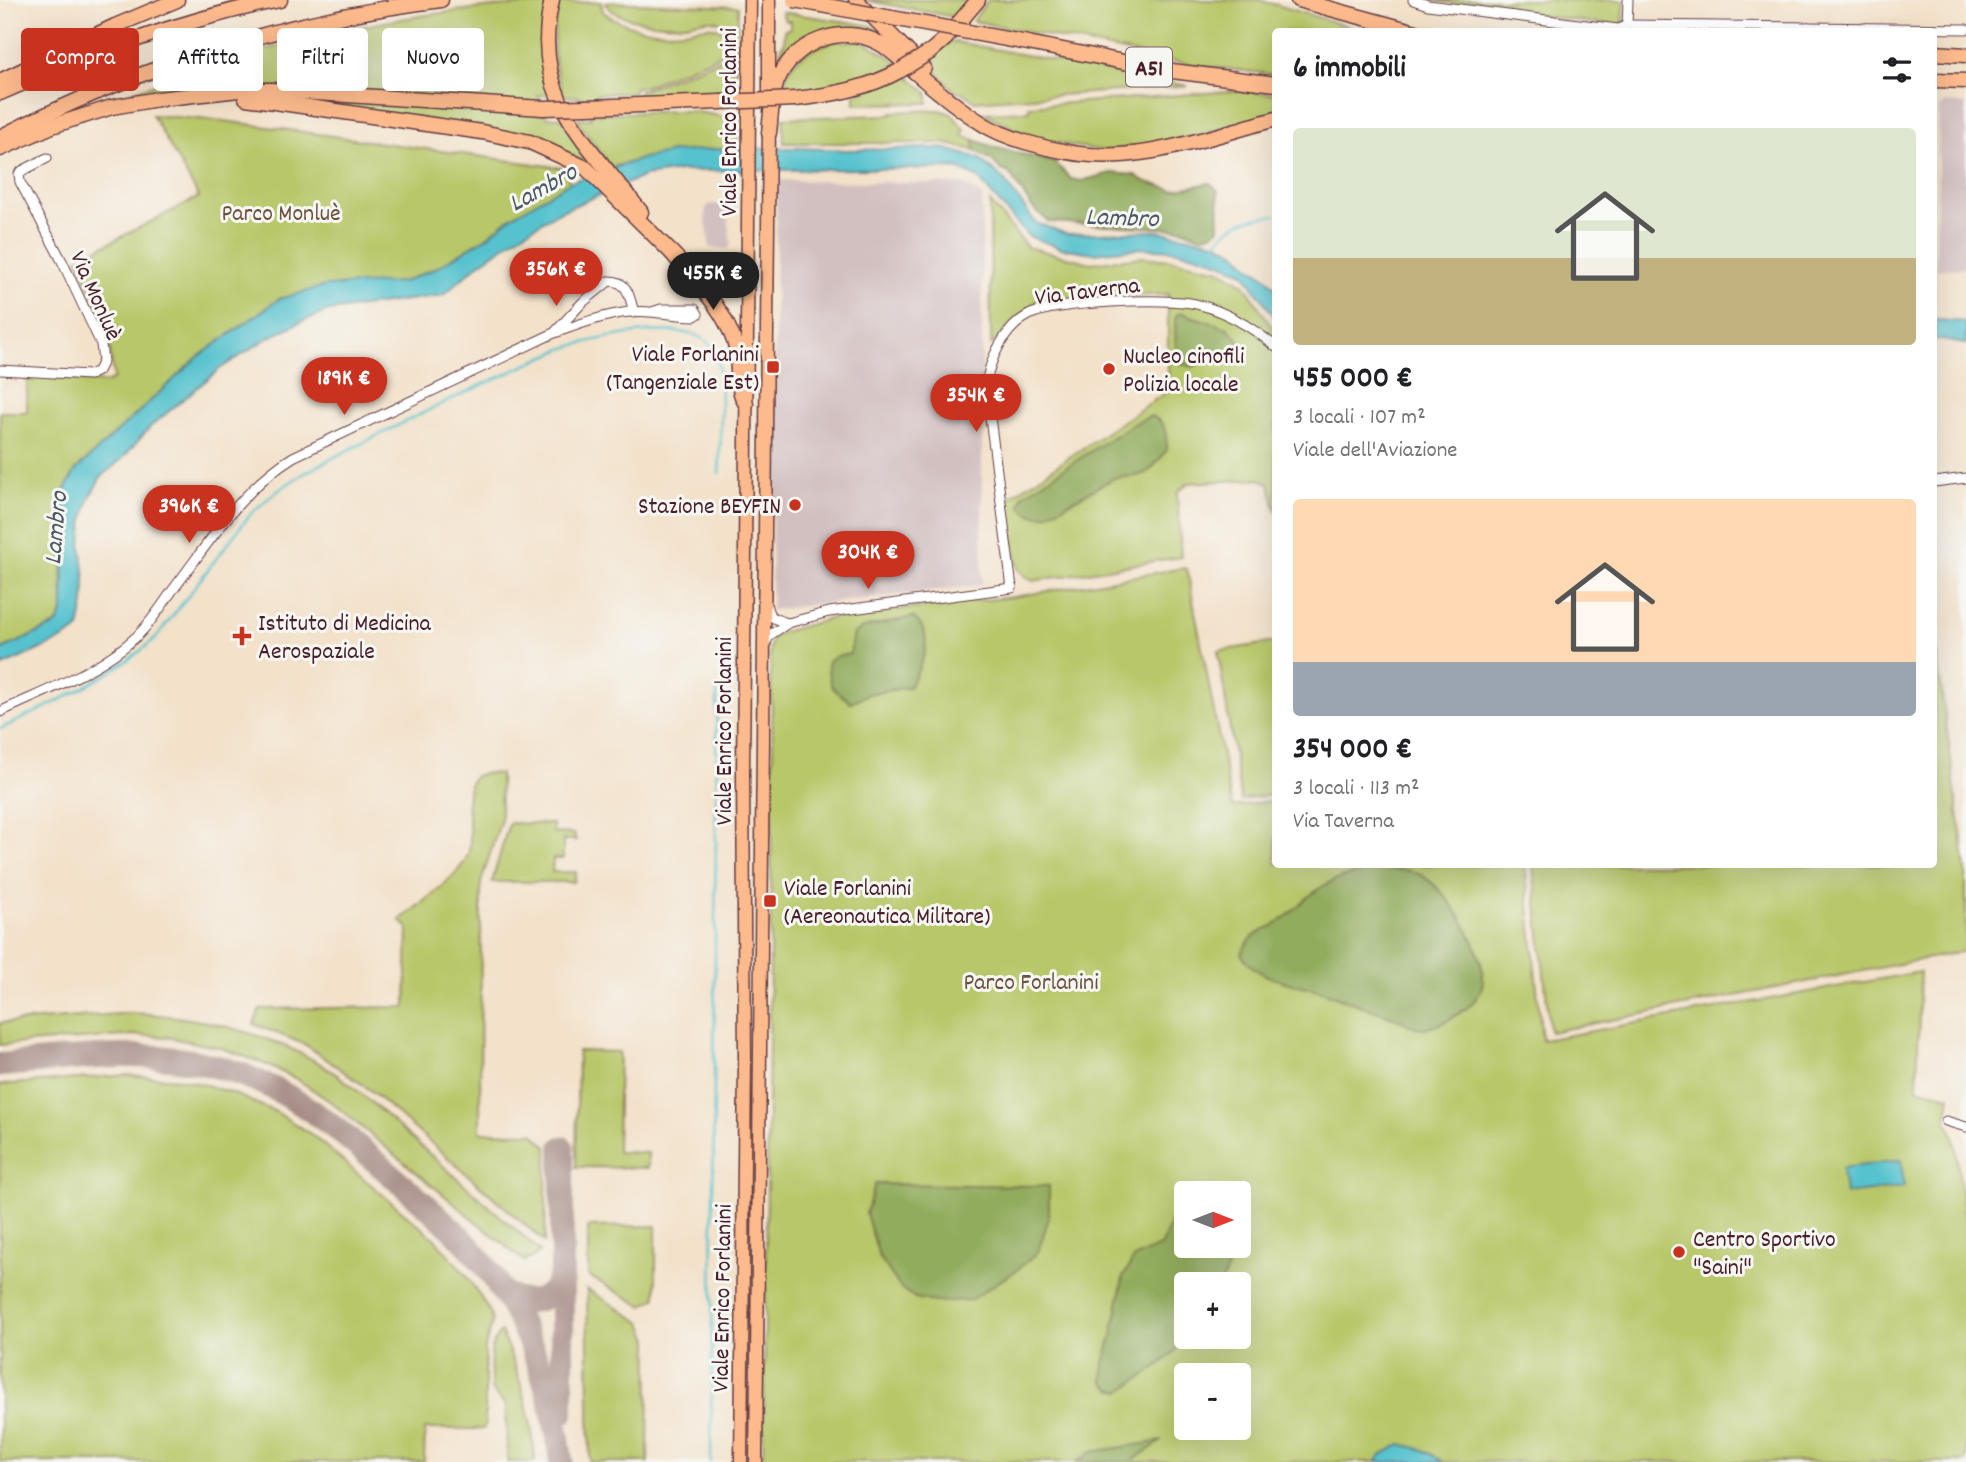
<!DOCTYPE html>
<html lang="it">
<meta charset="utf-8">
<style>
:root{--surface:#fff;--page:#f6f6f6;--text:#202124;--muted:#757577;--accent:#c8321e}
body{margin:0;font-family:Dekko,sans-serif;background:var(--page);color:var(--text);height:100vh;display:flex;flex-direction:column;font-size:26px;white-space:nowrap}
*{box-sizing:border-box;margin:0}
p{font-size:23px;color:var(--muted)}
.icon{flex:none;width:38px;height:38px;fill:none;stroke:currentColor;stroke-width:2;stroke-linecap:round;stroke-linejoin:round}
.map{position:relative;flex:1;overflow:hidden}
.panel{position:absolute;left:1272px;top:28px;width:665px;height:840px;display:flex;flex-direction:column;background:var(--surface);border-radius:7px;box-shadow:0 7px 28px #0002}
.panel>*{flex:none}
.hud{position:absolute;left:21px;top:28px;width:665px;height:63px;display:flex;gap:14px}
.needle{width:46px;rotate:90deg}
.fabs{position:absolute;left:1174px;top:1181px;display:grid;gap:14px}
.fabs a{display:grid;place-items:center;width:77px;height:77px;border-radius:7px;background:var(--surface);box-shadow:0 7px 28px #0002;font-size:35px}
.price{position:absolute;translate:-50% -60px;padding:0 16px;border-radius:24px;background:var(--accent);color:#fff;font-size:23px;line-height:46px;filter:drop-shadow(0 2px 4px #0008)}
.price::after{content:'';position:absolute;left:50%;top:42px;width:21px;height:16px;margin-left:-10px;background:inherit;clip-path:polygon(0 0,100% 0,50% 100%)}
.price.current{background:#222;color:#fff}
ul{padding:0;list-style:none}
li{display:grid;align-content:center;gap:14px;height:371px;padding:0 21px}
li span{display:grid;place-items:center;height:217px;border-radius:7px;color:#555}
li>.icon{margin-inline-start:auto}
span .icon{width:126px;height:126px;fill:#fffc;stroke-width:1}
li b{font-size:30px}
h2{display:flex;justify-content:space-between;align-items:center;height:84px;padding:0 21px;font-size:30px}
.chip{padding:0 24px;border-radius:7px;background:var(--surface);box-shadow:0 7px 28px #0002;font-size:24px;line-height:63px}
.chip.current{background:var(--accent);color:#fff}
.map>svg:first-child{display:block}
.industrial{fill:#d2bfc0}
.green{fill:#b8c769;stroke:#81734a;stroke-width:2;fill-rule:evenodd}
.forest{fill:#92ac5d;stroke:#6e6644;stroke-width:2}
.water{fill:#56c2ce;stroke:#50707c;stroke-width:2}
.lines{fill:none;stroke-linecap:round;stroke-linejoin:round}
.stream{stroke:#56c2ce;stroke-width:2.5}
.taxiway{stroke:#9e807a;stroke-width:24}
.minor-casing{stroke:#633c43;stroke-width:11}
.major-casing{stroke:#633c43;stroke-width:15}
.highway-casing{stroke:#633c43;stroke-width:17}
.minor{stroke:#fff;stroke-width:9}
.major{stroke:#fcba8d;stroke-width:12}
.highway{stroke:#fcba8d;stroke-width:14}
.highway-bridge-casing{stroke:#633c43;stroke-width:17;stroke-linecap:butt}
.highway-bridge{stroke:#fcba8d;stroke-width:14}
.poi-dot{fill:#c8321e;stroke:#f6f6f2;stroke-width:2.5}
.labels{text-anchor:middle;stroke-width:6;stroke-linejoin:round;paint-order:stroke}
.shield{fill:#f6f6f2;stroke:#7e6067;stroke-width:2}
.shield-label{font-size:23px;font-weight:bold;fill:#4a1f2b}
.street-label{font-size:24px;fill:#4a1f2b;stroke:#f6f6f2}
.park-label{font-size:24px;fill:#6b513e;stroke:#f6f6f2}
.poi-label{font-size:24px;fill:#4a1f2b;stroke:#f6f6f2;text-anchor:start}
.water-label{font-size:26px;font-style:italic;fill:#4e5864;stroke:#f6f6f2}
</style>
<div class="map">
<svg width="1966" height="1462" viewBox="0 0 1966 1462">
<rect width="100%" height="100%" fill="#f6f6f2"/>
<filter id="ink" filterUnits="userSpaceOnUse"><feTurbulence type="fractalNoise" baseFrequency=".0143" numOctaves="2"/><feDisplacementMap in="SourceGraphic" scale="14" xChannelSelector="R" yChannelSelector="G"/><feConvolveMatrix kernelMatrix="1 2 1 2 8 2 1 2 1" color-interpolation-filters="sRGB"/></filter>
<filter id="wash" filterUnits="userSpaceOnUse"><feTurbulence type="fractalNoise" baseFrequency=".00686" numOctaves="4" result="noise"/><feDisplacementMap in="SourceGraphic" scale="28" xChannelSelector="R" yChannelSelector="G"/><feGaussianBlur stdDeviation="1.57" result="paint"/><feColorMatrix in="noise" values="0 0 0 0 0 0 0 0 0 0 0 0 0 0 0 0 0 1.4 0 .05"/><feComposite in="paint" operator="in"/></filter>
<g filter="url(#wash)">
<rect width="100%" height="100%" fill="#f3e1c9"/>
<g class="industrial">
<path d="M1945,103L1966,104V268L1936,269L1939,108Z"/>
<path d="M777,180L963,184L982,196V585L771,610Z"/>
<path d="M714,204L728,205L729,213L727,215L731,244L728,249L710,248L705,211L708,205Z"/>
</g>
<g class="green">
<path d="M864,0H973L959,18Z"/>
<path d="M988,0H1260L1364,31L1276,32V74H1270L1194,65L973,21Z"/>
<path d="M1428,0H1625L1623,22L1616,26Z"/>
<path d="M601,2L603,12C624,28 657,34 684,31C703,29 709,21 727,34L731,48L716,57L643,87H635L633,93L596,94L595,103H585L582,97L565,96C551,68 553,34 558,3Z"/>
<path d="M605,2L738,7L737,73C732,59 739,44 730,31C726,25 719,21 712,20C703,19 694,23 685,24C667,26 611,21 605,2Z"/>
<path d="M547,4L556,96L538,95L541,104L265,87L107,104V101C249,49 395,9 547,4Z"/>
<path d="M782,12L873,26L887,40L850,31L779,64L781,46L784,45L785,29H790V21H785Z"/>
<path d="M836,41H863L900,63L860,82L812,91H784C785,86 785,77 787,73C796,54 818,47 836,41Z"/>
<path d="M951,41L1188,86L974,101L962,92H955L927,62Z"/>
<path d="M729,56C730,67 738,84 738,91H721L720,95L637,99L640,91Z"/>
<path d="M906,74L928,93V103L855,104V94Z"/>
<path d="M1234,91L1276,94V114L1183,140L1105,151L1033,139L984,113L1029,111V106Z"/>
<path d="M296,99L546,114L547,117L563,118L566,126L595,165L591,166L562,150Z"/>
<path d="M940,110L952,114L965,130L962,135L974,140L975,150L942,143H784L783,118L891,115L892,112Z"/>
<path d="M685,111C704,111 719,118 738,118L737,149L673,152L611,167L579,124L578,118L591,119L590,114Z"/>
<path d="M152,115L224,121L563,168L570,182L511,217L487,237L436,268L403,282L279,299L198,357L76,470L65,489L62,552L63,612L56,625L0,650V412H27V375L106,383L114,379L107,330L78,259L199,197Z"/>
<path d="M990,202L1027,247L1091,263L1142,257L1178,261L1220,270L1244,284L1276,333V512L1270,484L1259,479L1188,483L1177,493L1181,557L1033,581L1025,576L1018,569L1007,499L1168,391V294L1035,302L991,345Z"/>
<path d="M1183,568L1187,569L1232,807L1276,800V864L1525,865L1542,1040L1920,972L1917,1088L1950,1096L1946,1121L1954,1135L1966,1229V1462H763L773,752L770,648L773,638L782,632L840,616L1013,597ZM1186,1194H1239V1246H1186ZM1186,1284H1239V1337H1186ZM1186,1376H1239V1428H1186Z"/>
<path d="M1934,635L1966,871V951L1550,1032L1533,865L1934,864Z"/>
<path d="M1276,642V794L1241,800L1218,651Z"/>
<path d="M484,773L500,774L501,819L481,882L480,1132L533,1133L547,1147L545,1242L370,1090L306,1045L254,1024L260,1009L406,1007L408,928L400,920C418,905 465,873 469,851C474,828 459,795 475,776Z"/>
<path d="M509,823L553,824V833L574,834L576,840H563V859H553L552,872H576L574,882H492Z"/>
<path d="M132,1013C191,1016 249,1028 302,1054C342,1073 375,1106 408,1135C452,1174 496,1212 540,1251L535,1257L524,1261L331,1102L295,1078L260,1062L221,1048L167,1037L136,1035L0,1045V1023Z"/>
<path d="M578,1051L619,1052L617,1152L648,1153V1168L576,1167Z"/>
<path d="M127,1075L179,1079L206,1085L232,1093L276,1112L312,1135L435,1239L467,1276L490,1312L492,1322L485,1348V1426L483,1429H425L424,1462H0V1085Z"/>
<path d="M656,1226V1298L643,1306L588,1276V1227Z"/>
<path d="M587,1289L642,1323L649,1339L648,1462H590Z"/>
<path d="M501,1332C519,1373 533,1417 535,1462H507L506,1406L491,1389C492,1373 486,1343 501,1332Z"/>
</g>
<g class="forest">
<path d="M974,140L993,147L1054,162L1071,179L1081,181L1111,173L1135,175L1144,181L1173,190L1210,183L1218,191L1219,228C1206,241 1198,236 1182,229L1049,222L1032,207L1009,173L1000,169L993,161L975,150Z"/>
<path d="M1182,313L1228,328L1240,341L1237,349L1228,355L1210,359L1192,367L1176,362L1175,320L1177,314Z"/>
<path d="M1151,416C1167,422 1166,434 1167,450L1154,466L1146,473L1136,476L1114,478L1047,515C1034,517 1028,515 1020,505L1023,495L1133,424Z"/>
<path d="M913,617C937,636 922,665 909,687L868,694L851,702C830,688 828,686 828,661L837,656L850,654L854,633L863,628Z"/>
<path d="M1378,869C1392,869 1406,868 1419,874C1448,888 1489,954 1482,986C1479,1000 1467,1009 1455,1016C1446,1022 1436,1027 1425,1028C1414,1029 1401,1020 1390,1016C1370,1009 1350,1002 1330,994C1299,982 1261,985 1241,954C1253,929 1262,935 1282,920C1296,909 1309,894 1325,885C1341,876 1360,873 1378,869Z"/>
<path d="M875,1184L1049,1186V1217L1038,1252L1017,1270L970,1300L935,1302L915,1298L900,1287L879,1256L866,1214Z"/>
<path d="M1186,1201V1246H1237L1221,1284H1186C1186,1298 1190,1322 1186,1334C1181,1354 1139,1380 1121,1391L1111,1389L1103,1382L1104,1363L1112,1336L1123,1277L1134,1258L1162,1245L1171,1221Z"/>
<path d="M1162,1441L1130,1462H1077L1091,1452Z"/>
</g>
<g class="water">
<path d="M794,148L847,150L941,148L978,158L1003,179L1036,223L1067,234L1156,231L1216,242L1236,253L1248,265L1267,278L1276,289V319L1244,273L1209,258L1174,250L1140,248L1094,253L1061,248L1028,236L977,177L957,168L679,171L644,176L559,212L520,235L479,264L443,295L329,311L300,322L268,338L221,368L151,426L122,459L100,478L89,499L84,518L81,543L85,579L84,604L79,629L59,641L0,667V650L56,625L63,612L65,489L76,470L198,357L279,299L325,286L403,282L436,268L487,237L511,217L570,182L644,158L673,152L717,149Z"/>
<path d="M1934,320L1966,322V344L1934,339Z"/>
<path d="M1901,1160L1904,1187L1845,1194L1842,1168Z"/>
<path d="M1401,1444L1424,1450L1444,1462H1376L1381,1455Z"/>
</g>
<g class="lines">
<g class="stream">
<path d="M1934,62L1966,65"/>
<path d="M1215,244C1230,222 1251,217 1276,215"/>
<path d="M0,729C55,703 110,678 156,638L248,517C283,480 328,460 373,438C435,406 498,377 562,349C593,339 696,314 714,350C725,372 720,445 719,473"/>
<path d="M711,1462L717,692"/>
</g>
<g class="taxiway">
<path d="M0,1065C68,1060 138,1048 206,1064C279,1081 327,1119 382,1167C410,1192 440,1215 465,1242C520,1302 553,1382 561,1462"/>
<path d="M562,1148V1413"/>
<path d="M499,1288C521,1310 555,1304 561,1273"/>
</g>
</g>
</g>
<g filter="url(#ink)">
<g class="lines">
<g class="minor-casing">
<g id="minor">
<path d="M1413,0L1428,5L1618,29L1627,25L1808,27"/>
<path d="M1627,25L1628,0"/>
<path d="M1807,31L1808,27L1966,29"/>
<path d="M555,332L582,303L609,281C628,280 630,298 634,313"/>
<path d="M0,370L90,375L98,371L103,361L101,344L62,261L20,182L19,174L22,171L47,158"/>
<path d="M1934,482L1966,478"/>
<path d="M767,607C769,619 778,620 788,623"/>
<path d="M765,644L770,635L788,623L829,612L1012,588L986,386C989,360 1004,328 1029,315C1055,302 1167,297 1196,304C1226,311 1252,327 1276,347"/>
<path d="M0,712C46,690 98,672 136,637C150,624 161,607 172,591C209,543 241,489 293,457L552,334C582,323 618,309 650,312C665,313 680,316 695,316L698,314L695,309H661L652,312"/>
<path d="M1946,1121L1966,1127"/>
</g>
</g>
<g class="major-casing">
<g id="major">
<path d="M769,98V0"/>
<path d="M741,1462L745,1061L743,772L750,0"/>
<path d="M756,1462L769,123"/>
</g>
</g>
<g class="highway-casing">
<g id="highway">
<path d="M552,0C529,97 588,143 641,212"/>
<path d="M856,0L924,68"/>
<path d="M1298,0L1416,32"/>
<path d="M1028,43L1164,70L1276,84"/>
<path d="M930,52L946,38L978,0"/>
<path d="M1934,53L1966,55"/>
<path d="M1934,80L1966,81"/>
<path d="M0,81L115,26L177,0"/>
<path d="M0,93C91,54 183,19 280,0"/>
<path d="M246,98L482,132L530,142L586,168L677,258"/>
<path d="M795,99C832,95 869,88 901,70"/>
<path d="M587,107L720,102"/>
<path d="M769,133C771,116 771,97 777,81C793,42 841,23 879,43C892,50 904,63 916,73C937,91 959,109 983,124C1005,138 1043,148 1068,152C1137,166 1210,136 1276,119"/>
<path d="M0,137C137,67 288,19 441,0"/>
<path d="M0,149L52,126L112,107L158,99L239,90H271L543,108"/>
<path d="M672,253C695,282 722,305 734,341C741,361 734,387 746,404"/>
</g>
</g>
<use href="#minor" class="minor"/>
<use href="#major" class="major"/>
<use href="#highway" class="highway"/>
<g class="highway-bridge-casing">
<g id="highway-bridge">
<path d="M794,0L1028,43"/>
<path d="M901,70L930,52"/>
<path d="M720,102L795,99"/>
<path d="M543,108L587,107"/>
</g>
</g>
<use href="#highway-bridge" class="highway-bridge"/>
</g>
</g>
<g class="poi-dot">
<rect x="766" y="360" width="14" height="14" rx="3.5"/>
<circle cx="1109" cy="369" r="7"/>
<circle cx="795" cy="505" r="7"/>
<path d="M238.5 625.5h7v7h7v7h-7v7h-7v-7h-7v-7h7z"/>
<rect x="763" y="894" width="14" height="14" rx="3.5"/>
<circle cx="1679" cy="1252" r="7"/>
</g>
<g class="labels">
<rect class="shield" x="1126" y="47.5" width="46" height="39" rx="5"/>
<g class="shield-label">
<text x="1149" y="75">A51</text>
</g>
<g class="street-label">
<text transform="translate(728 122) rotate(-90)" y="8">Viale Enrico Forlanini</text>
<text transform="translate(1087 290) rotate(-7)" y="8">Via Taverna</text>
<text transform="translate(97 295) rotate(66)" y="8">Via Monluè</text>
<text transform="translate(723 731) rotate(-90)" y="8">Viale Enrico Forlanini</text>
<text transform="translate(721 1298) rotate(-89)" y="8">Viale Enrico Forlanini</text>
</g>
<g class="park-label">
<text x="281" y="220">Parco Monluè</text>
<text x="1031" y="989">Parco Forlanini</text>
</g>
<g class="poi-label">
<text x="759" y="361" text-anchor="end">Viale Forlanini<tspan x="759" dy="28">(Tangenziale Est)</tspan></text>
<text x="1123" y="363">Nucleo cinofili<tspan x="1123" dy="28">Polizia locale</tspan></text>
<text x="781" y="513" text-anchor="end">Stazione BEYFIN</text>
<text x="258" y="630">Istituto di Medicina<tspan x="258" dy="28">Aerospaziale</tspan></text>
<text x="784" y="895">Viale Forlanini<tspan x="784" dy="28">(Aereonautica Militare)</tspan></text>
<text x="1693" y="1246">Centro Sportivo<tspan x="1693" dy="28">"Saini"</tspan></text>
</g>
<g class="water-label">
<text transform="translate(542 186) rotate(-29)" y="9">Lambro</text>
<text transform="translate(1122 216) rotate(2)" y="9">Lambro</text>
<text transform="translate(54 528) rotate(-85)" y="9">Lambro</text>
</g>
</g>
</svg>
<div class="fabs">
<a><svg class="needle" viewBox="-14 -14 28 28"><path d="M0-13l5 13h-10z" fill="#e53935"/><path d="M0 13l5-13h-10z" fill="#757577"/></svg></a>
<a>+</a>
<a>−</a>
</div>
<b class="price" style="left:556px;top:308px">356K €</b>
<b class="price current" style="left:713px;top:312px">455K €</b>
<b class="price" style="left:344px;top:417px">189K €</b>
<b class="price" style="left:976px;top:434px">354K €</b>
<b class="price" style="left:189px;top:545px">396K €</b>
<b class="price" style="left:868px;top:591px">304K €</b>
<div class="hud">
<a class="chip current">Compra</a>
<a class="chip">Affitta</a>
<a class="chip">Filtri</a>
<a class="chip">Nuovo</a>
</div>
<section class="panel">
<h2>6 immobili<svg class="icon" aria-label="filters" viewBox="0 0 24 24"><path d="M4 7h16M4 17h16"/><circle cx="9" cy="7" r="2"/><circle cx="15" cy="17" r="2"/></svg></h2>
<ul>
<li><span style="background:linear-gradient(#dfe7d0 60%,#c2b280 0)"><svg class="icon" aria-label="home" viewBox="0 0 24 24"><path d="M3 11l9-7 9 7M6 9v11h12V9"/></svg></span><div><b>455 000 €</b><p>3 locali · 107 m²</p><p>Viale dell'Aviazione</p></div></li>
<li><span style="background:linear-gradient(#ffd9b3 75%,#9aa5b1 0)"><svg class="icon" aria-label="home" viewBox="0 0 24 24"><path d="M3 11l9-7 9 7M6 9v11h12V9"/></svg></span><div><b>354 000 €</b><p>3 locali · 113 m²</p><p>Via Taverna</p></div></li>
</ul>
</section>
</div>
